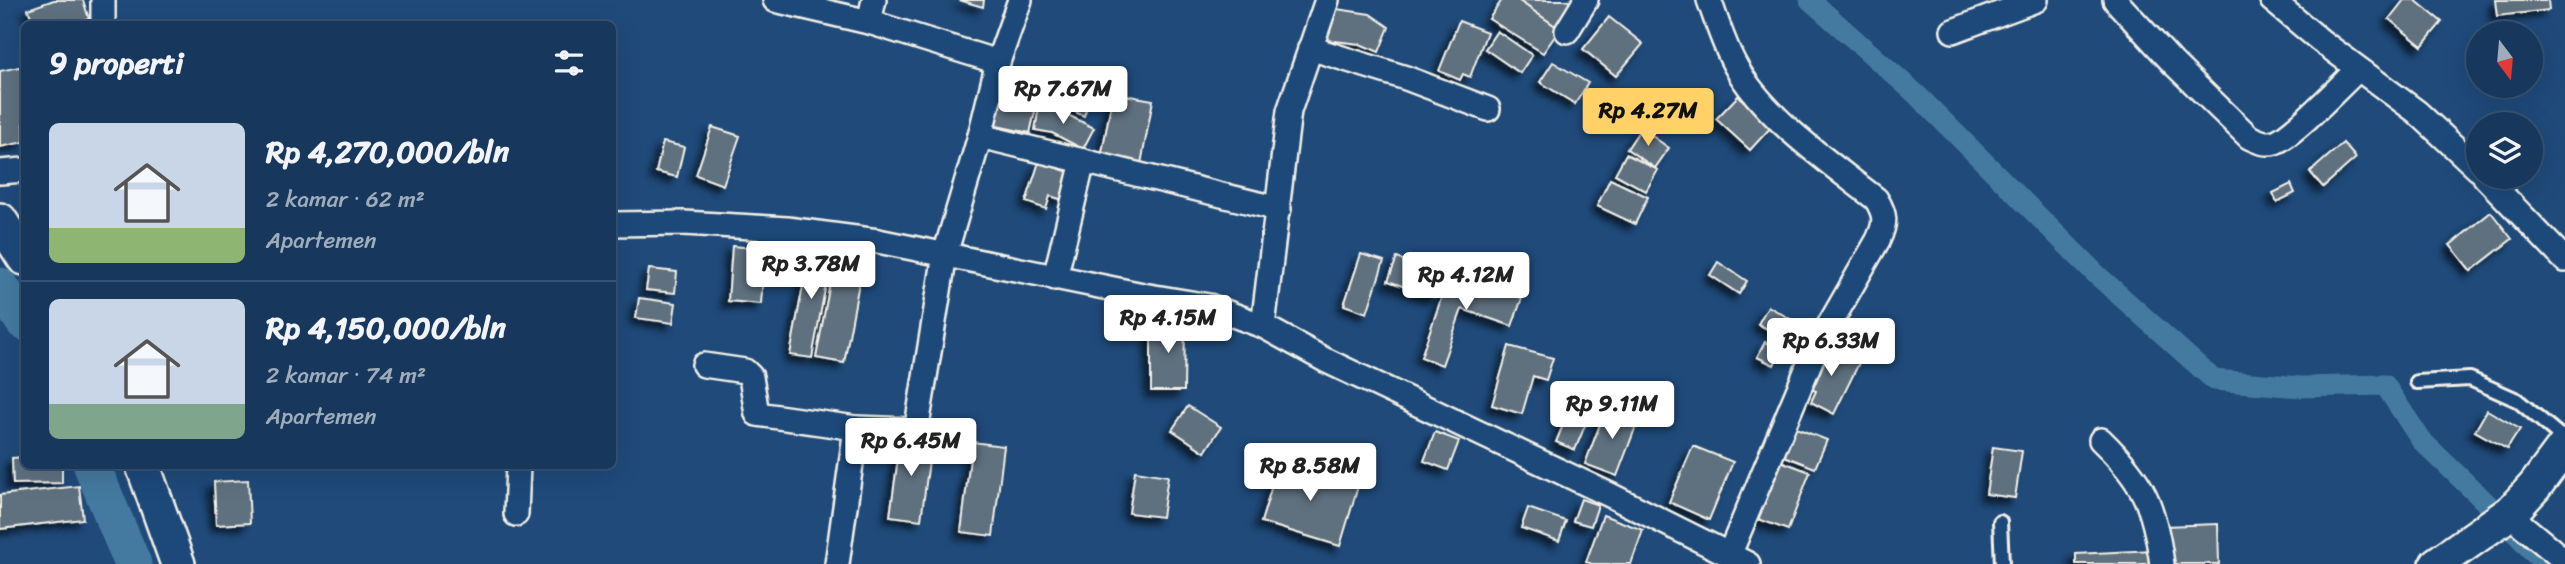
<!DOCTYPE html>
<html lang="id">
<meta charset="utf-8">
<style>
:root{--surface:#17385c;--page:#203f62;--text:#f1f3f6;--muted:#9eacbb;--line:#365272;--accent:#ffd166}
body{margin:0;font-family:Sriracha,sans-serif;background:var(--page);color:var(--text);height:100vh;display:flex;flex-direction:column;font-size:26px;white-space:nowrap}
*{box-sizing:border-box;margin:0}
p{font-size:23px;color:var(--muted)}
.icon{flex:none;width:38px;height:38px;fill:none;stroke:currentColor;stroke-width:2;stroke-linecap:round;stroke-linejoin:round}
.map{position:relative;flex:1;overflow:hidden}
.panel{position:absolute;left:21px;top:21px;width:595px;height:448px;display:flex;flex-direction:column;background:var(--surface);border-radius:10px;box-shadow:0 7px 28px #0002,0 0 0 2px var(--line)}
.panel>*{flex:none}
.needle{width:46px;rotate:164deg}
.controls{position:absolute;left:2466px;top:21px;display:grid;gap:14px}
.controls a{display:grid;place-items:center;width:77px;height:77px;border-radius:50%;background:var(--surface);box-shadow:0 7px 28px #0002,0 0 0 2px var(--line);font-size:35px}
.price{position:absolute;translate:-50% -60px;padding:0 16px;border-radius:7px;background:#fff;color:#222;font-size:23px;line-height:46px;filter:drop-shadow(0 2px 4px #0008)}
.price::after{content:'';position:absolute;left:50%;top:42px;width:21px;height:16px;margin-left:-10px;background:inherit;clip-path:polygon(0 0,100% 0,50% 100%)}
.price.on{background:var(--accent);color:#111}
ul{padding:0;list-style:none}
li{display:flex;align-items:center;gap:21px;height:175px;padding:0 28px}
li+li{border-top:2px solid var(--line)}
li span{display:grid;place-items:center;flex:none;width:196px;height:140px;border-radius:10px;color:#555}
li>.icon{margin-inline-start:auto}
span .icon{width:84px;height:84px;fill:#fffc;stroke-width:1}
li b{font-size:30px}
h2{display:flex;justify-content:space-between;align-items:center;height:84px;padding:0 28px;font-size:30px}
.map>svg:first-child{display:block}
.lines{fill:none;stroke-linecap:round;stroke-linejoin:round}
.canal{stroke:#447aa0;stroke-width:21}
.river{stroke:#447aa0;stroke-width:37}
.building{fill:#5e707f;stroke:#f4f1e8;stroke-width:2;filter:url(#shadow)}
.lane-casing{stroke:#f4f1e8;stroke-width:18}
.street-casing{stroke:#f4f1e8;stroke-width:28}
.secondary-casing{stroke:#f4f1e8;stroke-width:38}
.lane{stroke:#1f4a7a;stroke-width:12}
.street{stroke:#1f4a7a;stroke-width:23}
.secondary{stroke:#1f4a7a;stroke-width:33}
</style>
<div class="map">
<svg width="2565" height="564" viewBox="0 0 2565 564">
<defs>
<filter id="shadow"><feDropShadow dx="-6" dy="6" stdDeviation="3.5" flood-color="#0009"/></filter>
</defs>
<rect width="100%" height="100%" fill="#1f4a7a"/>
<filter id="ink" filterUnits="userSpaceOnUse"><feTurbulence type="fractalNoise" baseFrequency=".0143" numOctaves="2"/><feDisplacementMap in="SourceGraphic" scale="14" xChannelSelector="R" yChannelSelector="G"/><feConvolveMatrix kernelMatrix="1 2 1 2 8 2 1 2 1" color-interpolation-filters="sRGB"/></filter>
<g filter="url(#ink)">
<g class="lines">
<path class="canal" d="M1810,0L1916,94L2097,275L2214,380L2301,387L2385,385L2421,440L2502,518L2544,564"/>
<g class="river">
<path d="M0,286L24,322"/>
<path d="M92,466L133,564"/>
</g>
</g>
<g class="building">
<path d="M54,0H83L89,19L73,24H34L28,9Z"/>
<path d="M959,0H984L983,7Z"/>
<path d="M1502,0H1518L1560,29L1543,53L1489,19Z"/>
<path d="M1518,0H1567L1576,6L1560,29Z"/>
<path d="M2404,0H2415L2442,22L2422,46L2389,19Z"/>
<path d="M2495,0H2548L2549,10L2497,16Z"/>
<path d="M1330,8L1370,14L1389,27L1379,52L1360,44L1326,40Z"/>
<path d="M1609,17L1643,44L1616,76L1583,49Z"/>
<path d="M1459,21L1487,32L1470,77L1463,74L1460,80L1439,71Z"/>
<path d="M1497,31L1532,55L1520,73L1485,49Z"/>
<path d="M1553,62L1588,83L1575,104L1540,82Z"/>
<path d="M24,66V142L0,147V71Z"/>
<path d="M1005,68L1043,77L1030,133L992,125Z"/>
<path d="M1051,75L1093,89L1084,116L1043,98Z"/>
<path d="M1113,93L1153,100L1141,164L1101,158Z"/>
<path d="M1738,96L1772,126L1750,150L1716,119Z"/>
<path d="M1040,101L1094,128L1083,149L1052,133L1035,130Z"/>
<path d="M712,127L740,136L723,185L696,175Z"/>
<path d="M1641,128L1669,148L1655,168L1627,149Z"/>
<path d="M663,142L684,147L677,177L656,172Z"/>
<path d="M2343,143L2356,158L2323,187L2310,172Z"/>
<path d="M1626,154L1658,170L1646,191L1615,174Z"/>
<path d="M1039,162L1072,173L1063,200L1050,196L1046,209L1026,202Z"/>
<path d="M1610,179L1648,197L1635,224L1597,206Z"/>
<path d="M2291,184L2295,193L2277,202L2273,193Z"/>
<path d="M2491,212L2512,239L2471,271L2450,245Z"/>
<path d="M811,243L833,247L812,358L790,355Z"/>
<path d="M732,246L765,249L761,304L728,301Z"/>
<path d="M836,251L864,256L844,363L816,358Z"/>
<path d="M1361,254L1384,261L1367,313L1344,305Z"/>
<path d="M1397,258L1442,274L1434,297L1388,281Z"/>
<path d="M1718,262L1747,281L1739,294L1710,275Z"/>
<path d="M649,269L677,272L675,293L646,290Z"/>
<path d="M1450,273L1522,298L1512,326L1462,309L1442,365L1421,357Z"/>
<path d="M639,298L676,303L673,323L636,318Z"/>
<path d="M1768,306L1794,321L1784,338L1758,324Z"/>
<path d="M1151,319L1185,320L1184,391H1151Z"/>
<path d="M1765,342L1781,350L1774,365L1757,357Z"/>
<path d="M1825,344L1860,361L1834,414L1811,402L1816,391L1804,386Z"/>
<path d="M1509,346L1553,358L1546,380L1533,376L1522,414L1492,405Z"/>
<path d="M1572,403L1591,411L1575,450L1556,442Z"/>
<path d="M1188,406L1221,427L1205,452L1172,430Z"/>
<path d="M1607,406L1639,418L1617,476L1585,464Z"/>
<path d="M2487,410L2520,429L2507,449L2475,431Z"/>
<path d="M1791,426L1827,440L1815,468L1779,454Z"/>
<path d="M1435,432L1459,441L1448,470L1424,461Z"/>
<path d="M901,436L932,439L921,520L890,516Z"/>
<path d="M972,442L1004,446L993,536L961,532Z"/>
<path d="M1693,446L1733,462L1709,520L1669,502Z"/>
<path d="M1993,447L2022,451L2015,498L1986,494Z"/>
<path d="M24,457V466H62V483L13,484L12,458Z"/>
<path d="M1280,459L1359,483L1340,546L1261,522Z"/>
<path d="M1775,459L1810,472L1788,530L1753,517Z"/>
<path d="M1135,471L1168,476L1162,517L1129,513Z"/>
<path d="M248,480L250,523L216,525L214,482Z"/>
<path d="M79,486L83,519L0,529V495Z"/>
<path d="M1581,499L1598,505L1591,526L1573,521Z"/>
<path d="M1528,508L1566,521L1559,541L1521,528Z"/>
<path d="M1603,515L1643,530L1631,564H1592L1586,562Z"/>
<path d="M2218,524L2219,564H2165L2164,526Z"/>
<path d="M2154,550V564H2076V554Z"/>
</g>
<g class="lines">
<g class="lane-casing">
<g id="lane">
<path d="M2417,382L2470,379L2517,400L2565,440"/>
<path d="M2000,522L2002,564"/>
</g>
</g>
<g class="street-casing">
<g id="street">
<path d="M775,0L869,22L998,62"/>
<path d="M1709,0C1717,22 1724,45 1735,65C1763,117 1830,163 1876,199C1886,215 1886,223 1878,240L1816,348L1730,553"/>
<path d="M2115,0L2173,63L2249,137C2258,141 2265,145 2275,142C2293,136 2342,84 2358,69"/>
<path d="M2272,0L2321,41L2417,112L2478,169"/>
<path d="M869,22L874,0"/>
<path d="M103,24V0"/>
<path d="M1567,31L1586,0"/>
<path d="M1953,31L2036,0"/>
<path d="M1310,48L1406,78L1488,109"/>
<path d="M980,136L1083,161L1055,278"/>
<path d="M1083,161L1279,209"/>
<path d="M0,172L24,170"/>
<path d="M2485,177L2565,260"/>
<path d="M612,224L684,223L787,229L878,241L1143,295L1209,306L1263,326L1325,360L1610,495L1748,564"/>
<path d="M1263,326L1289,111L1327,0"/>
<path d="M704,365L745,371L751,377L757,414L856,428"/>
<path d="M2101,440C2144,482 2154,505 2162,564"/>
<path d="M2511,512L2523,526L2565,561"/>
<path d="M516,514L518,466"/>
<path d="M837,564L856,428L911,430L917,426L945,254L980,136L998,62L1020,0"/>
</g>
</g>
<g class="secondary-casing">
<g id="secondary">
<path d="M0,220L24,258"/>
<path d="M143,466L178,564"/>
<path d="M2437,564L2511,512L2535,486L2565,446"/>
</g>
</g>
<use href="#lane" class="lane"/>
<use href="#street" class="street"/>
<use href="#secondary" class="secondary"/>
</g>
</g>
</svg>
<div class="controls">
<a><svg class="needle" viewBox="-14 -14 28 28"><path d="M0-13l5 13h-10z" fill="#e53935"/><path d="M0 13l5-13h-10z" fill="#9eacbb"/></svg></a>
<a><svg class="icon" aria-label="layers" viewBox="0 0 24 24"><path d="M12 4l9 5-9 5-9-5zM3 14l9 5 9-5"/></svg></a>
</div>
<b class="price" style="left:1063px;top:126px">Rp 7.67M</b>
<b class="price on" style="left:1648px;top:148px">Rp 4.27M</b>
<b class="price" style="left:811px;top:301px">Rp 3.78M</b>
<b class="price" style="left:1466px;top:312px">Rp 4.12M</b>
<b class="price" style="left:1168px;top:355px">Rp 4.15M</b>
<b class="price" style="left:1831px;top:378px">Rp 6.33M</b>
<b class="price" style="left:1612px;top:441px">Rp 9.11M</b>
<b class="price" style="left:911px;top:478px">Rp 6.45M</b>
<b class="price" style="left:1310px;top:503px">Rp 8.58M</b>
<section class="panel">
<h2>9 properti<svg class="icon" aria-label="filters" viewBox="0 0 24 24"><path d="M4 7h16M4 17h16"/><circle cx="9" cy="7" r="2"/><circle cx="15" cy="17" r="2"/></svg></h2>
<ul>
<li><span style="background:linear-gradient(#c9d6e8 75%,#8fb573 0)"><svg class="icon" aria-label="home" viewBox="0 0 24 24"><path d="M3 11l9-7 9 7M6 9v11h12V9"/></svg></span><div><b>Rp 4,270,000/bln</b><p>2 kamar · 62 m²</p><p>Apartemen</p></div></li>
<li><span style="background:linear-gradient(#c9d6e8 75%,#7fa58c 0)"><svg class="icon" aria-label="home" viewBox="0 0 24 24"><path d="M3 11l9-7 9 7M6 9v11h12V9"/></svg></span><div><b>Rp 4,150,000/bln</b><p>2 kamar · 74 m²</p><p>Apartemen</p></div></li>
</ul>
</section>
</div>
